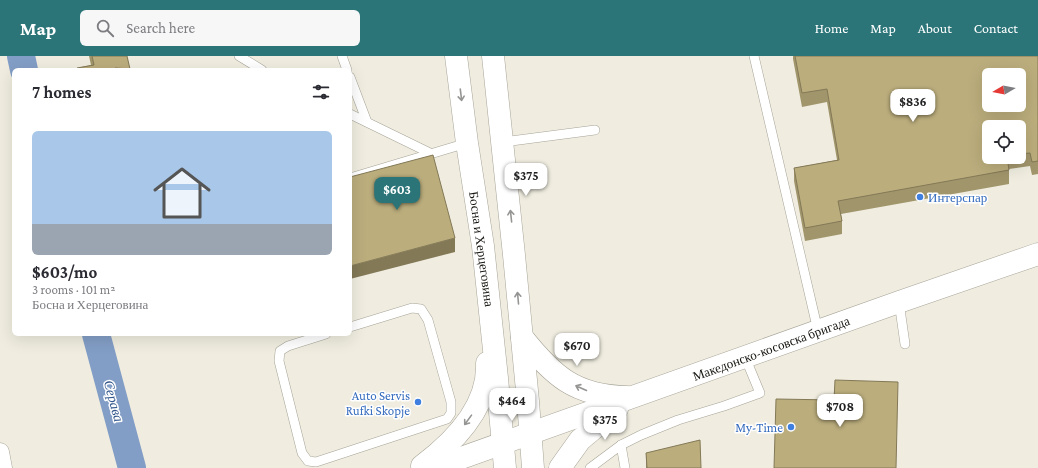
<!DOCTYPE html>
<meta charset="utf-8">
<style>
:root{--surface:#fff;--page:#f7f7f7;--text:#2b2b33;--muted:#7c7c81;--accent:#2b7579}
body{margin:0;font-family:"Crimson Pro",serif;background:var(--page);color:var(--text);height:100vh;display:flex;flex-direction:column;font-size:15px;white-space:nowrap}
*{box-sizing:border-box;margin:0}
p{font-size:13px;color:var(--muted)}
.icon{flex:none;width:22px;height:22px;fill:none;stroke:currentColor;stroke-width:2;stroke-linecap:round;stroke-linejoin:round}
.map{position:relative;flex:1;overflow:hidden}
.side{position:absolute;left:12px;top:12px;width:340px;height:268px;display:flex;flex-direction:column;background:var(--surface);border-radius:6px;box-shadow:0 4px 16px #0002}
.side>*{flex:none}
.needle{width:26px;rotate:260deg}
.tools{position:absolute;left:982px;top:12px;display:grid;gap:8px}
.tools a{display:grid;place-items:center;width:44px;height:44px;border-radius:6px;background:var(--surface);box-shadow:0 4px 16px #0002;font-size:20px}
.price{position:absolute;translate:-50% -34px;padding:0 9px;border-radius:8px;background:#fff;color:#222;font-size:13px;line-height:26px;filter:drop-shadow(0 1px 2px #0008)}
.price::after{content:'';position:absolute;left:50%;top:24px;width:12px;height:9px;margin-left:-6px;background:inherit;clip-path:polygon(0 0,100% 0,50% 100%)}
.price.selected{background:var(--accent);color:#fff}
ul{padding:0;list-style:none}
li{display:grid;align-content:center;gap:8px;height:212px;padding:0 20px}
li span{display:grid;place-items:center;height:124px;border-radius:6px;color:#555}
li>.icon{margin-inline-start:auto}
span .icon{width:72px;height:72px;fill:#fffc;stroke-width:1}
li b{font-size:17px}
h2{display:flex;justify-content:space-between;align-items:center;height:48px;padding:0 20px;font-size:17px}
header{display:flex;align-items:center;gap:24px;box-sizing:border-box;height:56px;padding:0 20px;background:var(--accent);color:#fff}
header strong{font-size:19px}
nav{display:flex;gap:22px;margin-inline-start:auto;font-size:14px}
.search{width:280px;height:36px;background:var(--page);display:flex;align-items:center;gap:10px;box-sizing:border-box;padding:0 14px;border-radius:6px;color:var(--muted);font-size:15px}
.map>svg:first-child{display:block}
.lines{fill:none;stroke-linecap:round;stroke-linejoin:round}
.river{stroke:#839ec6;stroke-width:28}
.service-casing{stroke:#a6a397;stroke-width:10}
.minor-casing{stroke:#a6a397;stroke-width:19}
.tertiary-casing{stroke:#a6a397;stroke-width:23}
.service{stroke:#fff;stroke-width:9}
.minor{stroke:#fff;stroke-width:18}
.tertiary{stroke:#fff;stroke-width:22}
.wall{fill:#a1956b;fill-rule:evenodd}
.shaded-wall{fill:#837957}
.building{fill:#bbad7c;stroke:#837957;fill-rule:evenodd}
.oneway{stroke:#959593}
.shop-dot{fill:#3f7fe0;stroke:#fff;stroke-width:1.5}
.labels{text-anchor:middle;stroke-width:3;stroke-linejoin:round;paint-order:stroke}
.shop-label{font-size:13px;fill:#366cbe;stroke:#fff;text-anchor:end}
.street-label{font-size:13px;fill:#14130e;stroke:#fff}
.water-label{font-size:14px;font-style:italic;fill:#34588e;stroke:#fff}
</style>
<header>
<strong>Map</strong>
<div class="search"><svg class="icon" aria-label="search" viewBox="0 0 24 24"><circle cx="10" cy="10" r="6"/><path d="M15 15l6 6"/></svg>Search here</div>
<nav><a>Home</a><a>Map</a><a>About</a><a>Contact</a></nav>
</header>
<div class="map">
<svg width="1038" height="412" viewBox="0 0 1038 412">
<rect width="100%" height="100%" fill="#f0ede0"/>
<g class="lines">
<g class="river">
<path d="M21,0L24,14"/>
<path d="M96,278L132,412"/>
</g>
<g class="service-casing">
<g id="service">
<path d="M239,0L262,14"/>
<path d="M342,0L347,14"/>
<path d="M754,0L818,275"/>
<path d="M350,21L367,66"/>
<path d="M350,58L430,97"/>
<path d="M503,86L595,74"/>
<path d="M350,122L467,87"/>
<path d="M899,246L905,288"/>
<path d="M326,278L288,290L280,295L279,305L302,397L308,405L316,406L447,363L451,357V346L428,264L421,253L412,252L350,271"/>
<path d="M621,389L625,412"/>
<path d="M590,412L621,389L641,379L678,364L724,350L760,337L745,301"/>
</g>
</g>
<g class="minor-casing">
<path id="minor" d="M0,396L3,412"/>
</g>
<g class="tertiary-casing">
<g id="tertiary">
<path d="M456,0L467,87L483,190L497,322L505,412"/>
<path d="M493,0L514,199L528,345L533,412"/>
<path d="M522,281C553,320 575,340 627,341"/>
<path d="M422,410C454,386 489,351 487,307"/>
<path d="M433,412L899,246L1038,198"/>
<path d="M560,412L580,384L617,353"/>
</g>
</g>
<use href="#service" class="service"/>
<use href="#minor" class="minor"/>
<use href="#tertiary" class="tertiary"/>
</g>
<g class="wall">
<path d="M89,0H127L130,14H77V12L91,9Z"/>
<path d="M793,0H1038V118L1032,119L1030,110L1009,113V128L841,158L842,165V178L805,185L794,125V112L837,104L827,46L802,51L793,3ZM1019,71V101H989Z"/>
<path d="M646,397L701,412H646Z"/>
</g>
<path class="shaded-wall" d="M455,182V196L350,223V210Z"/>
<g class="building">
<path d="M92,0H127L130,13L115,12L116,14H78L77,12L94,9Z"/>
<path d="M795,0H1038V105L1032,106L1030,97L1019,98V71H989V101H1007L1009,114L838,145L842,165L805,172L794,112L839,104L827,33L802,37ZM989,19H1019V49H989Z"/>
<path d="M433,99L455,182L350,210V121Z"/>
<path d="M835,324L898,326L896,412H774L776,343L834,344Z"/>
<path d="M700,384L701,412H647L646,397Z"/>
</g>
<defs><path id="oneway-shaft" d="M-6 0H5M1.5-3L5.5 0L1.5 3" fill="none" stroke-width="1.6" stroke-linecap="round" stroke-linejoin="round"/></defs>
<g class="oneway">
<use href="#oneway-shaft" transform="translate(461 39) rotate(83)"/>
<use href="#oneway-shaft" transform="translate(511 160) rotate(-96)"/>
<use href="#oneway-shaft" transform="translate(518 242) rotate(-95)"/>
<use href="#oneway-shaft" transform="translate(581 332) rotate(-156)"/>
<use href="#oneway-shaft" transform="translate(468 364) rotate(126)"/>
</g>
<g class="shop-dot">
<circle cx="920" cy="141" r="4"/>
<circle cx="418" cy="346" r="4"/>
<circle cx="791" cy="371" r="4"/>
</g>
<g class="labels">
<g class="shop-label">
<text x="928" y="146" text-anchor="start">Интерспар</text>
<text x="410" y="344">Auto Servis<tspan x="410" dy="15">Rufki Skopje</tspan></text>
<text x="783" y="376">My-Time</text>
</g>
<g class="street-label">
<text transform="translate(482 193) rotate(82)" y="5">Босна и Херцеговина</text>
<text transform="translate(771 292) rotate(-20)" y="5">Македонско-косовска бригада</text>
</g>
<g class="water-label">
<text transform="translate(114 345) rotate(75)" y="5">Серава</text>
</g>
</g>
</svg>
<div class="tools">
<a><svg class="needle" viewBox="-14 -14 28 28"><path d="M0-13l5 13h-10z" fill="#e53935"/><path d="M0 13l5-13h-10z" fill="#7c7c81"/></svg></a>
<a><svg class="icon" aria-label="locate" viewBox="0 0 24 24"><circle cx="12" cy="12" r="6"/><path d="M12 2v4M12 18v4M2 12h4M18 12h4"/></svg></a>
</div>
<b class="price" style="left:913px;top:67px">$836</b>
<b class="price" style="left:526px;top:141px">$375</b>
<b class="price selected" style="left:397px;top:155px">$603</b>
<b class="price" style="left:577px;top:311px">$670</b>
<b class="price" style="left:512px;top:366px">$464</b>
<b class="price" style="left:840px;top:372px">$708</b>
<b class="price" style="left:605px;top:385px">$375</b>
<section class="side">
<h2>7 homes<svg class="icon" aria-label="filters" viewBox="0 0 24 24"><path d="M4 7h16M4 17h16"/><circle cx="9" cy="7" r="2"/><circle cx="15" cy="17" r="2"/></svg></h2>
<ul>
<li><span style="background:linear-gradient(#a9c7e8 75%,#9aa5b1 0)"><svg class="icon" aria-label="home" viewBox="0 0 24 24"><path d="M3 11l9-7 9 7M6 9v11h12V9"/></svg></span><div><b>$603/mo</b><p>3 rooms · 101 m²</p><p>Босна и Херцеговина</p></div></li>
</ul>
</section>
</div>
